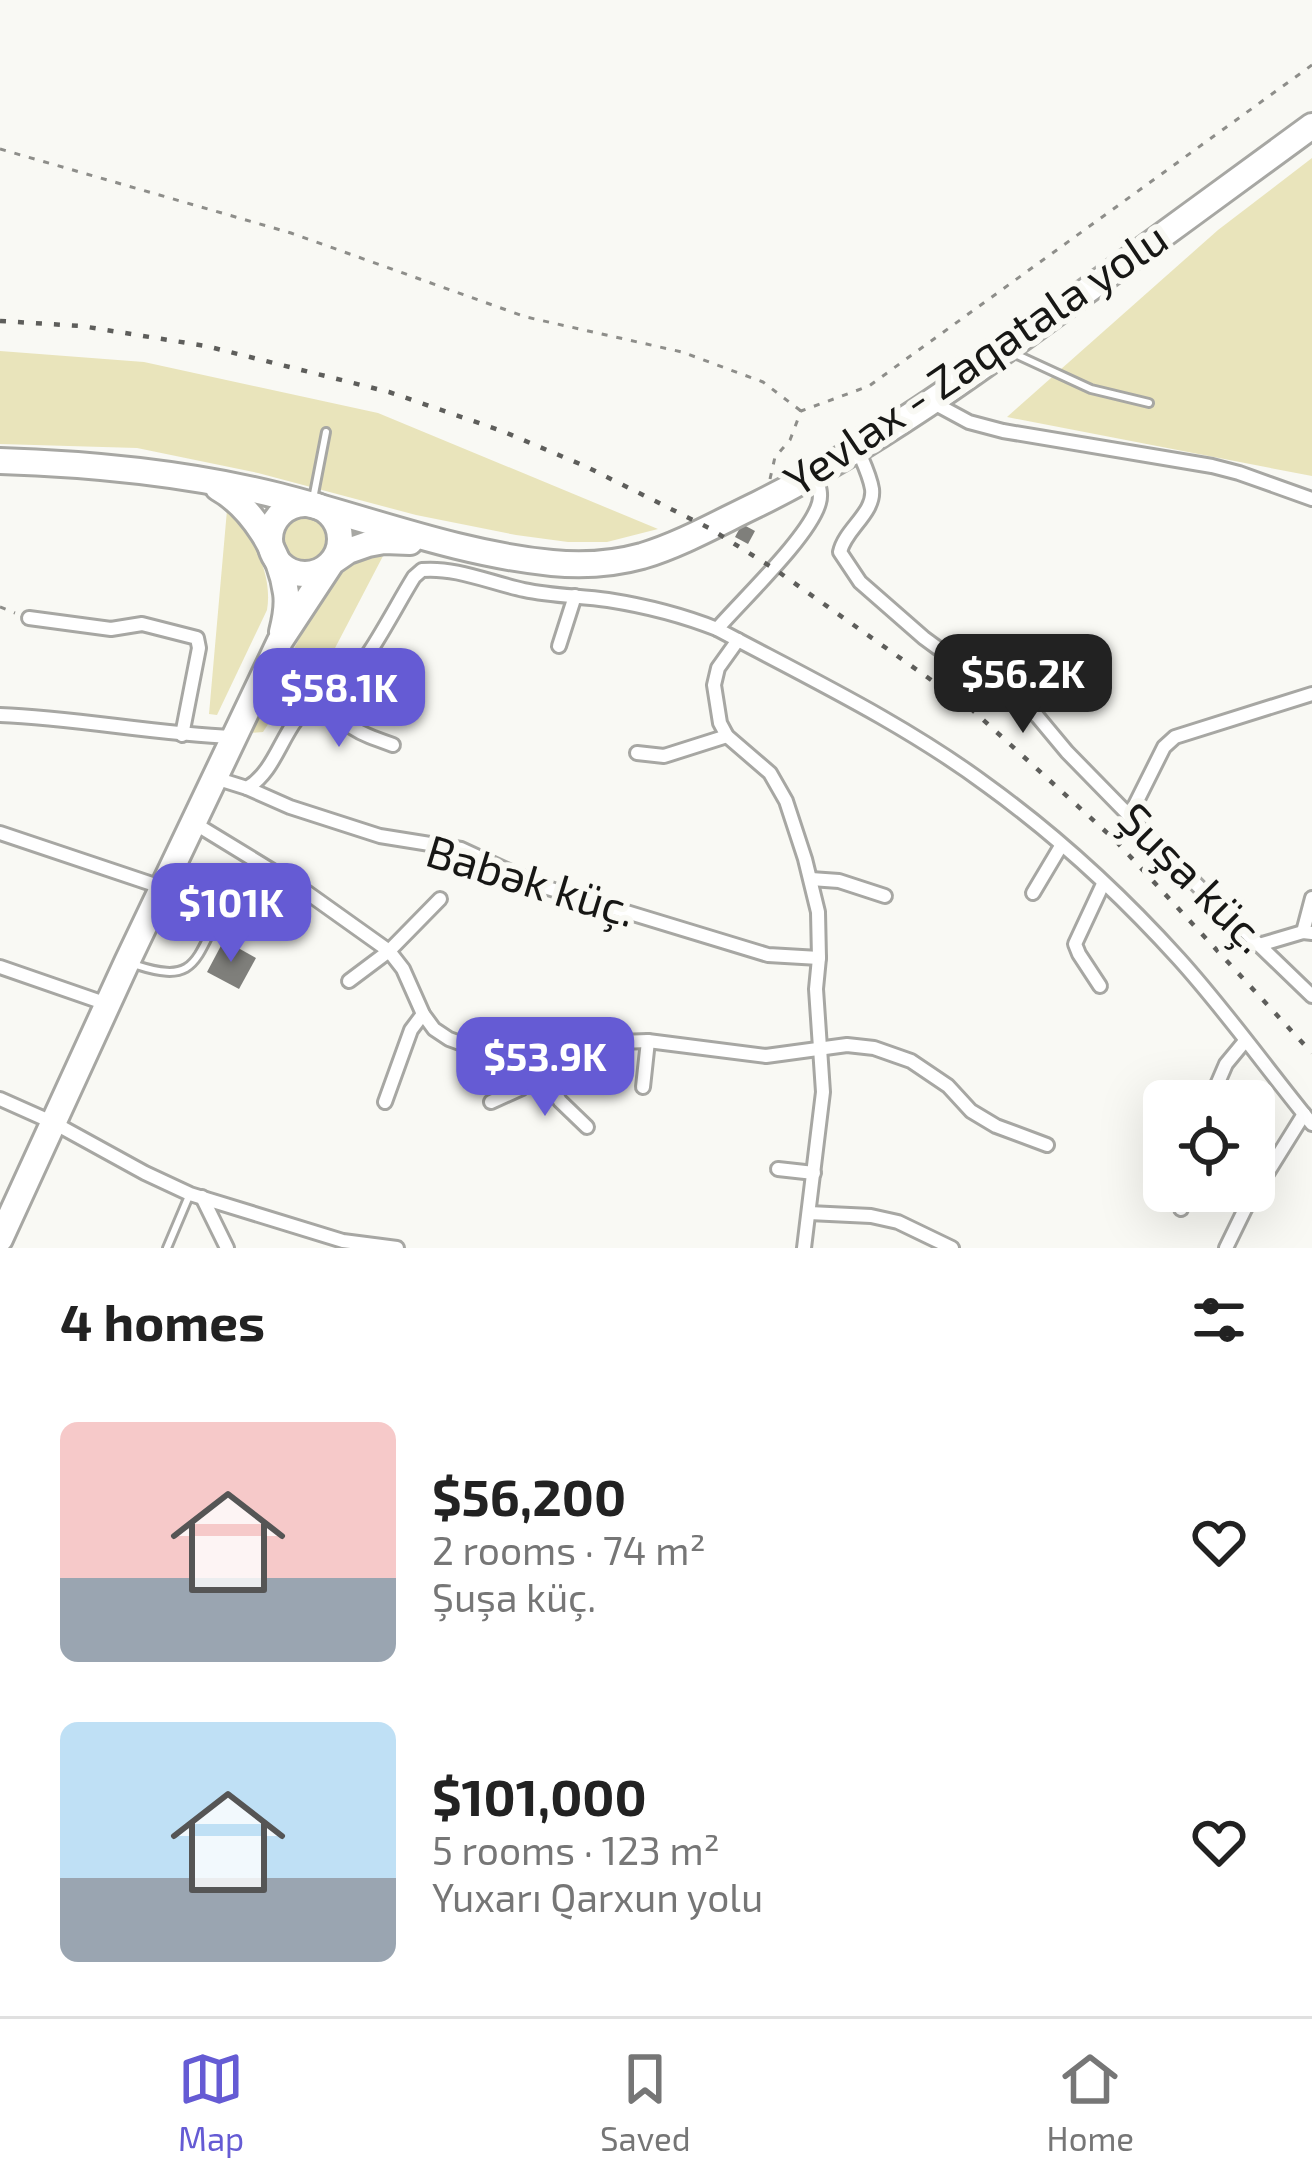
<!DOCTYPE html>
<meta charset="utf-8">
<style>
:root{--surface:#fff;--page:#f2f2f2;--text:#222;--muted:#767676;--line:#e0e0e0;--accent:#655bd4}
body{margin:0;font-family:"Exo 2",sans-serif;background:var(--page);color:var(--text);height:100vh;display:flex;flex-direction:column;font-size:45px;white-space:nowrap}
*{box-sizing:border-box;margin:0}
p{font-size:39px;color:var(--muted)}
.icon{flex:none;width:66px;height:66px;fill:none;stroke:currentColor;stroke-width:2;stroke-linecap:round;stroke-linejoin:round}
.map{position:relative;height:1248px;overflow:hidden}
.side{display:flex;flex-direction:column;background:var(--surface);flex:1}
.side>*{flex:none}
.buttons{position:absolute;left:1143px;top:1080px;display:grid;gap:24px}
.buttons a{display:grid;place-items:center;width:132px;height:132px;border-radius:18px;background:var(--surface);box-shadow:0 12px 48px #0002;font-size:60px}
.price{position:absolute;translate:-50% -102px;padding:0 27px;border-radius:24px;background:var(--accent);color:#fff;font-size:39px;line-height:78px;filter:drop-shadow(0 3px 6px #0008)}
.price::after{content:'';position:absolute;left:50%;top:72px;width:36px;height:27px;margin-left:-18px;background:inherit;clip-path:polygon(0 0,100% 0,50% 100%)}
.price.active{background:#222;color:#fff}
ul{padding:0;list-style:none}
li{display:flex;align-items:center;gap:36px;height:300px;padding:0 60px}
li span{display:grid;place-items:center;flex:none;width:336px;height:240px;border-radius:18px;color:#555}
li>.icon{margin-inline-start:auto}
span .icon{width:144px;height:144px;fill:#fffc;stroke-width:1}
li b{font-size:51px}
h2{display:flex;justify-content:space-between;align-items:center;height:144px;padding:0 60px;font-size:51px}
.tab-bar{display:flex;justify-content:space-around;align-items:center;height:168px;border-top:3px solid var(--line);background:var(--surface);font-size:33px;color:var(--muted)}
.tab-bar a{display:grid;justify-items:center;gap:6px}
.tab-bar .active{color:var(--accent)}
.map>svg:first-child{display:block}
.green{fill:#e9e4bb}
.building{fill:#7f7f7b}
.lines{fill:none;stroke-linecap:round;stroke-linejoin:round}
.lane-casing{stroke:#a7a7a3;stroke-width:12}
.street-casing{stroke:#a7a7a3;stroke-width:18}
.highway-casing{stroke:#a7a7a3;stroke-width:30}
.path{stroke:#8e8e8a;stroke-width:3;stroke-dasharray:6 9;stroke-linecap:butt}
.lane{stroke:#fff;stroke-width:6}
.street{stroke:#fff;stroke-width:12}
.highway{stroke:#fff;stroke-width:24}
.rail{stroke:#5e5e5b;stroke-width:4.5;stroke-dasharray:6 12;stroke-linecap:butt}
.labels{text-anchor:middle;stroke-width:12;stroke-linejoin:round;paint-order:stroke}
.street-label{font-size:45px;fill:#171715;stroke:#f9f9f4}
</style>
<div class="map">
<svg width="1312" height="1248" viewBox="0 0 1312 1248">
<rect width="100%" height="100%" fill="#f9f9f4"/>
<g class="green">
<path d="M1312,158V476L1007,417L1218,230Z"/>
<path d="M0,351L144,362L378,413L658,529L607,542H568L516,535L416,515L258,473L137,448L0,444Z"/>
<path d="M227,510C253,531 273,576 267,610L217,715L209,714Z"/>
<circle cx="306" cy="540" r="26"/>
<path d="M383,556L322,673L291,689L263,732L251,733L328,582C345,563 358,560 383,556Z"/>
</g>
<g class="building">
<path d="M742,524L755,531L748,544L735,537Z"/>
<path d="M224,940L256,958L239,989L207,972Z"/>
</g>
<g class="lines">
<g class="lane-casing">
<g id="lane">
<path d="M1015,354L1091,389L1149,403"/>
<path d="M313,499L326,432"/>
<path d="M136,965C192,983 194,965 217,919"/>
<path d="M167,1248L189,1196"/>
</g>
</g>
<g class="street-casing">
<g id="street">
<path d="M932,402L969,422L1003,431L1212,466L1239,473L1312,499"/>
<path d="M858,450C863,462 870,476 872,489C875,513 845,529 840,552L860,582L924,638L984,682L1037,716L1067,752L1200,888L1312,996"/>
<path d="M29,618L111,629L142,624L197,638L199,648L182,735"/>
<path d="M717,629C742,600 810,536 819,503C822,493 818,484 816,475"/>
<path d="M738,640L718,668L714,685L720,723L727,736L770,773L786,801L805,859L818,912L819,958L816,989L823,1092L804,1248"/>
<path d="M559,646L575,596"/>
<path d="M324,698C349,730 356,732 393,745"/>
<path d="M0,715C78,718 155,734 233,737"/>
<path d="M637,753L664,756L727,736"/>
<path d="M215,778L247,788C272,773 279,743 296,720C307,703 327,700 341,687C368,663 394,609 414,577L422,570C456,567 491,583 524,590C552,596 580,596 608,600C646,606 682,615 717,629C809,678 905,724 988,786C1057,836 1122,896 1179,959C1226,1011 1267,1069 1312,1124"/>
<path d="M247,788L290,807L380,836L461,849L541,886L768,955L819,958"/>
<path d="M1130,815L1164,747L1175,737L1312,694"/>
<path d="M194,823L302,889L389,951L403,969L423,1014L434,1029L449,1039L485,1052L528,1073L546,1077L575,1047L590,1043L648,1041L766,1056L847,1045L874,1048L911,1061L948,1086L971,1111L996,1126L1047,1145"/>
<path d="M0,833L161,887"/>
<path d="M811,879L839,881L885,896"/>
<path d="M1033,893L1061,846"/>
<path d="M1303,932L1312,898"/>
<path d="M1259,945L1303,932L1312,933"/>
<path d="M0,967L107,1004"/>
<path d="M349,981L389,951L440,899"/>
<path d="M1100,986L1079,954L1075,944L1103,884"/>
<path d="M546,1077L560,1101L587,1127"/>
<path d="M643,1087L648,1041"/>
<path d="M0,1099L54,1123L145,1173L190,1194L343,1241L397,1248"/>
<path d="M1210,1101L1226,1064L1245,1041"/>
<path d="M385,1102L411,1030L423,1014"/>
<path d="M491,1102L522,1088L528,1073"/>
<path d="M778,1169L814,1173"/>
<path d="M202,1197L227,1248"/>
<path d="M1181,1209L1186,1191"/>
<path d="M809,1213L871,1216L898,1222L952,1248"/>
<path d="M1226,1248L1245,1209L1304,1114"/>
</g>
</g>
<g class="highway-casing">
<g id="highway">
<path d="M0,461C94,464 188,473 279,496C369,519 459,554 552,563C582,566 613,564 642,556C682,544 720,522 758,504C869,449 971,376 1070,303C1151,244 1231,185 1312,126"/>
<path d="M218,488C252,507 281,554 286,593C288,606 285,620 282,632"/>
<circle cx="305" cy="539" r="35"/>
<path d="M0,1239L127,962L280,641L332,562L348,551L368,544L384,541L410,542"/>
</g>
</g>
<g class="path">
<path d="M0,149L291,233L526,317L682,352L763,382L801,411"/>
<path d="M770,479L775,457L790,440L801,411L869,386L1312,65"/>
<path d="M0,607L15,613"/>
</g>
<use href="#lane" class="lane"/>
<use href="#street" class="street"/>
<use href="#highway" class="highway"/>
<path class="rail" d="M0,321L81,326L206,346L389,392L502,431L587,467L709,528L773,568L968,706L1115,840L1312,1053"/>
</g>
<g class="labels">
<g class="street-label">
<text transform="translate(976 359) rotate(-34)" y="16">Yevlax - Zaqatala yolu</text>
<text transform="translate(1193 878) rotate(45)" y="16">Şuşa küç.</text>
<text transform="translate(531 881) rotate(17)" y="16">Babək küç.</text>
</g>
</g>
</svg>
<div class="buttons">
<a><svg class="icon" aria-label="locate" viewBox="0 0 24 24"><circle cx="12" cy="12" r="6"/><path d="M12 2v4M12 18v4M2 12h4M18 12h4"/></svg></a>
</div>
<b class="price active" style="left:1023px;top:736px">$56.2K</b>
<b class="price" style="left:339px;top:750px">$58.1K</b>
<b class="price" style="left:231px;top:965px">$101K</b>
<b class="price" style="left:545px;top:1119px">$53.9K</b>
</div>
<section class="side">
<h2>4 homes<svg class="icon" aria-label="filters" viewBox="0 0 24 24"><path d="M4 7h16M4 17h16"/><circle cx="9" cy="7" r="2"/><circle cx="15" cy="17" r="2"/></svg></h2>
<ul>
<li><span style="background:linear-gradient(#f6c9c9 65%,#9aa5b1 0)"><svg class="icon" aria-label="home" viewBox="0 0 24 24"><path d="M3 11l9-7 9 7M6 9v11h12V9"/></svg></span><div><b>$56,200</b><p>2 rooms · 74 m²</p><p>Şuşa küç.</p></div><svg class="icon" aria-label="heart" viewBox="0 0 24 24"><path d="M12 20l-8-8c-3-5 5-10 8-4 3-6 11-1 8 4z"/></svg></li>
<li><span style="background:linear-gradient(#bfe0f5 65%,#9aa5b1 0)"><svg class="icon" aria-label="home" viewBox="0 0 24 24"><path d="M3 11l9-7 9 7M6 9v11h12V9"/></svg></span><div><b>$101,000</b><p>5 rooms · 123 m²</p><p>Yuxarı Qarxun yolu</p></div><svg class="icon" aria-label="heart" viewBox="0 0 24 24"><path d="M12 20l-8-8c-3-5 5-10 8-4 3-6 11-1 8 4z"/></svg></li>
</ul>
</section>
<nav class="tab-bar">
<a class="active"><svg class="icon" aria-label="map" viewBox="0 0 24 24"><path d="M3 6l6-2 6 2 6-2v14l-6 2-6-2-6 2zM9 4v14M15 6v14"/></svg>Map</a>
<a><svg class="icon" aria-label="saved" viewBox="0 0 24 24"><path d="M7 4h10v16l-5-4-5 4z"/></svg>Saved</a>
<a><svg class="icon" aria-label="home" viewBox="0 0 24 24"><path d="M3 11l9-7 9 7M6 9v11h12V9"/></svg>Home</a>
</nav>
